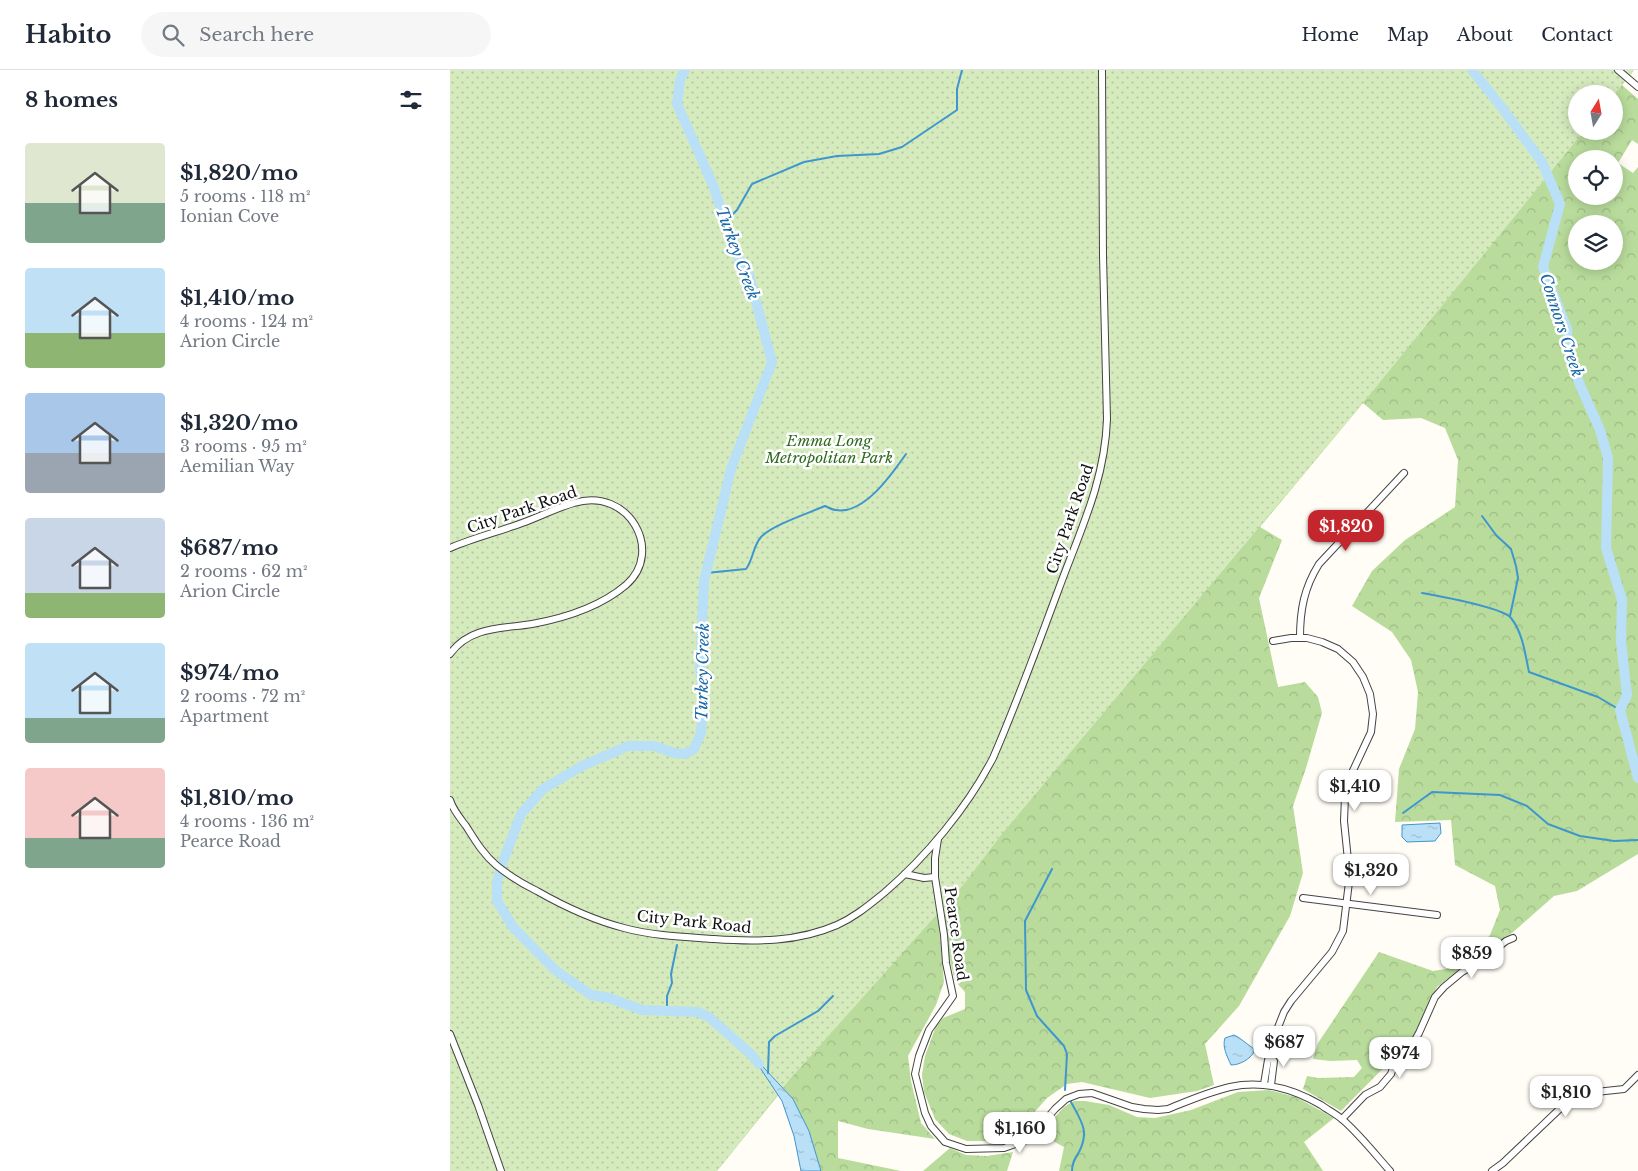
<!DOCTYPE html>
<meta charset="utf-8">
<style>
:root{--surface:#fff;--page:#f6f6f7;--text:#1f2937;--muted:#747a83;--line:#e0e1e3;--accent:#c4262e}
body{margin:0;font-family:"Libre Baskerville",serif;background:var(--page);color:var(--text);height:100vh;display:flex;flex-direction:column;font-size:19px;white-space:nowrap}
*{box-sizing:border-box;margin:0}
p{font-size:16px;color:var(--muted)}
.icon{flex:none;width:28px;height:28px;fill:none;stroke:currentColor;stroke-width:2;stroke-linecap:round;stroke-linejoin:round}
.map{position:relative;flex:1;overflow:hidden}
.drawer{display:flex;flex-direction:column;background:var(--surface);width:450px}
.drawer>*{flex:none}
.needle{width:32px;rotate:11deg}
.fabs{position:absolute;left:1118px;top:15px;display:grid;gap:10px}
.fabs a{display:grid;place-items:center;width:55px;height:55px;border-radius:50%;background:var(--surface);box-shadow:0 2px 12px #0003;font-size:25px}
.price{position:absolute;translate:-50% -42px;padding:0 11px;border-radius:10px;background:#fff;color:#222;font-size:16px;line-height:32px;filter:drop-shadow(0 1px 2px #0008)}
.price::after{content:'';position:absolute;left:50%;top:30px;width:15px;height:11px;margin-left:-8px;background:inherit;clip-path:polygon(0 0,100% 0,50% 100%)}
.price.active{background:var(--accent);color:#fff}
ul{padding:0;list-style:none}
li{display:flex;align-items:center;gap:15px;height:125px;padding:0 25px}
li span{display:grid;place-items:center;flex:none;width:140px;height:100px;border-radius:5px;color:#555}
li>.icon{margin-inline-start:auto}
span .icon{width:60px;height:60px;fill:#fffc;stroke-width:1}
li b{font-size:21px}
h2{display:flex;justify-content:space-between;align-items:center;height:60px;padding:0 25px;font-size:21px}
header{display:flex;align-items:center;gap:30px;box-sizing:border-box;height:70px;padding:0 25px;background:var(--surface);border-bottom:1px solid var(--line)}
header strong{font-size:24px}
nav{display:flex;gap:28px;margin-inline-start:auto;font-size:18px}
.search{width:350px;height:45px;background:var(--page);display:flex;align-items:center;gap:12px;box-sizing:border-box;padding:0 18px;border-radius:28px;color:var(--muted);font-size:19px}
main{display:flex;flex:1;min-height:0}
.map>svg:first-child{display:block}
.forest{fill:url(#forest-crowns);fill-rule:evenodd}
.park{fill:url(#park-dots)}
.water{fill:url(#water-ripples);stroke:#3f96cf}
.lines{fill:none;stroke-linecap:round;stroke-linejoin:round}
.stream{stroke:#3f96cf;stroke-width:2}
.river{stroke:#b9e0f7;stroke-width:10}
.street-casing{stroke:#444;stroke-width:8}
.street{stroke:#fff;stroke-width:6}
.labels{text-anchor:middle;stroke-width:5;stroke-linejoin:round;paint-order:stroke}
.park-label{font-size:15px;font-style:italic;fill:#2f6b1f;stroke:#fff}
.street-label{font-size:15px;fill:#111;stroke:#fff}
.water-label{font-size:16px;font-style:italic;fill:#1768a6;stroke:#fff}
</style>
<header>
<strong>Habito</strong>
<div class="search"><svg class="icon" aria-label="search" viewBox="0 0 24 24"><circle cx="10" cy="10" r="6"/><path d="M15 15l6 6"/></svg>Search here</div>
<nav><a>Home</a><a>Map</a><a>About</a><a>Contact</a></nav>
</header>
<main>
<section class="drawer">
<h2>8 homes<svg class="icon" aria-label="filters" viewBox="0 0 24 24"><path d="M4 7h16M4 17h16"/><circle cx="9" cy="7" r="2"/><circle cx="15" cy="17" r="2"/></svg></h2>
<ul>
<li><span style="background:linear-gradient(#dfe7d0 60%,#7fa58c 0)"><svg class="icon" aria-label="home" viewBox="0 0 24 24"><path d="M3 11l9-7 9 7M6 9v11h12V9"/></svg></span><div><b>$1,820/mo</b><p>5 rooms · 118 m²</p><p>Ionian Cove</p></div></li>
<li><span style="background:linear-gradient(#bfe0f5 65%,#8fb573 0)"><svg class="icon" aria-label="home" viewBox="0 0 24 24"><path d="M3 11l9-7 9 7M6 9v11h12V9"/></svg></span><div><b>$1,410/mo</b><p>4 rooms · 124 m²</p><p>Arion Circle</p></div></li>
<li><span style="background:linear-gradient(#a9c7e8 60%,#9aa5b1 0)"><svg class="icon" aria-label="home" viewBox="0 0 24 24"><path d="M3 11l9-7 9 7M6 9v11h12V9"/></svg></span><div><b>$1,320/mo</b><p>3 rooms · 95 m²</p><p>Aemilian Way</p></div></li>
<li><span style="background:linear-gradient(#c9d6e8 75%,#8fb573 0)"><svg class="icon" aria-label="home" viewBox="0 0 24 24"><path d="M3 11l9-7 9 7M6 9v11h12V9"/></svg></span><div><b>$687/mo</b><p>2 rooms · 62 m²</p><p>Arion Circle</p></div></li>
<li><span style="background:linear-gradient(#bfe0f5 75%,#7fa58c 0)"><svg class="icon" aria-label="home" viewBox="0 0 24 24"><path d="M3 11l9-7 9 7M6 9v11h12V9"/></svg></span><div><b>$974/mo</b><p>2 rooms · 72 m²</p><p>Apartment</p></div></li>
<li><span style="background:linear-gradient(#f6c9c9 70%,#7fa58c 0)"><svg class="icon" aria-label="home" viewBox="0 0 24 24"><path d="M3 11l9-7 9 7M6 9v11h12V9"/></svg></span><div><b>$1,810/mo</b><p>4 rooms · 136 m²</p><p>Pearce Road</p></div></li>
</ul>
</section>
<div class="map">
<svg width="1188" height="1101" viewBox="0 0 1188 1101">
<defs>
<pattern id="forest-crowns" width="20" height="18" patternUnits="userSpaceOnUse" patternTransform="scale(1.25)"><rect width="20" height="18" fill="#b9dc9c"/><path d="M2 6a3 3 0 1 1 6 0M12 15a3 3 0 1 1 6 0" fill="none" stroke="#9ebc85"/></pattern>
<pattern id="park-dots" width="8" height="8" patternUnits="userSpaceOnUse" patternTransform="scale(1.25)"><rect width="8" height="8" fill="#d5ebbd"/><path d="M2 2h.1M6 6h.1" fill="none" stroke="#b6c8a1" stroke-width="1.8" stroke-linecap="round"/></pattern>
<pattern id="water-ripples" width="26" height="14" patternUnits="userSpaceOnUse" patternTransform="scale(1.25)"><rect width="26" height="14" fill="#b9e0f7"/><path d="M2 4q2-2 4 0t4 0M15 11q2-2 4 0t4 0" fill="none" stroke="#9ebfd3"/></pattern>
</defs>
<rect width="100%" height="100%" fill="#fffdf5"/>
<g class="forest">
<path d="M0,0H1184L1172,15L1188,29V74L1182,70L1168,93L1183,103L1188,97V784L1127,821L1104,826L1062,863L1014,896L987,917L962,969L891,1041L853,1019L857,1006L868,1008L904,1007L912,998L907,990L880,991L863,989L868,973L929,882L983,901L1014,896L1040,865L1050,840L1045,816L1005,795L1001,750L945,752L949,699L965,659L968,622L961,590L942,562L902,536L922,501L955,470L1005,437L1008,390L995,358L971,348L933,350L913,333L810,457L832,470L809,528L828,617L855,612L868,627L872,643L856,698L843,736L853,803L840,846L789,936L755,974L764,1015L747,1021L700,1028L632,1012L617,1014L597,1028L573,1055L552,1068L538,1071H517L499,1064L485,1049L474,1022L472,1004L475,986L486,956L493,948L515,939V922L505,911L499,887L494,836L488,843L494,912L486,935L458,986L461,1011L471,1053L485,1069L418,1059L388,1051V1088L451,1101H371L359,1061L334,1018L267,1101H0ZM1126,24H1164V61H1126ZM1126,89H1164V126H1126ZM1126,154H1164V191H1126Z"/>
<path d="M819,1020L846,1027L884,1048L854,1072L873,1101H609L614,1077L590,1064L614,1037L624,1031H635L659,1035L687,1047L705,1048L741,1040L788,1022Z"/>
<path d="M500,1078L516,1085L537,1086L563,1082L557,1101H473Z"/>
</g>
<path class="park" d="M0,0H1184L1164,25V24H1126V61H1134L913,333L552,764L514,814L340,1009L267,1101H0Z"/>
<g class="water">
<path d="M990,753L991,763L985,771L957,772L952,767V755Z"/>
<path d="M784,965L788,967L804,979V982C800,989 790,995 781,995C777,986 772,977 775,968Z"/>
<path d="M301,984L343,1029L359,1061L371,1101H351L344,1066L332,1031Z"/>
</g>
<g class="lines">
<g class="stream">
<path d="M275,152L287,140L302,114L354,92L387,86L429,84L452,77L507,40V19L512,0"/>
<path d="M1032,446L1046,465L1061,479L1066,496L1068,508L1060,546"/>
<path d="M256,503L296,499C303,490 303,476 311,467C322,455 359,443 375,436C378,437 382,440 386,440C414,445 442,404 456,384"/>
<path d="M972,523C988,526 1052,537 1061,548C1073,563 1075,584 1079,602L1148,627L1170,640"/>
<path d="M953,743L982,722L1050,725L1077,736L1098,754L1130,766L1164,771L1188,770"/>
<path d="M602,799L575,851L576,920L587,946L614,976L617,984L615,1020"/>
<path d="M238,857L249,846"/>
<path d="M217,941V926L222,913L221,904L227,875"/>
<path d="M318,1003L319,972L325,966L368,941L383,926"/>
<path d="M621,1032C631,1051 640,1061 629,1082C625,1088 622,1093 622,1101"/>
</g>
<g class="river">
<path d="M235,0L230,10L227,34L263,115L285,182L299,205L322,292L281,399L254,511L250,597L253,634L251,663L244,679L235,684L224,683L204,676H178L132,696L93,719L71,744L52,794L47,812V831L63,857L105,900L141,925L159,928L192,940L248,942L259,947L301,984L309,994"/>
<path d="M1022,0L1050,35L1092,92L1110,134L1093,197L1117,259L1120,289L1130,315L1150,360L1158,388L1156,478L1172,530L1171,572L1177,625L1170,640L1188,708"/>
</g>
<g class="street-casing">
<g id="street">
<path d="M1168,0L1188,17"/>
<path d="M0,478C23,468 48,462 72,453C89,447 106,438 124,433C178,416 215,481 176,515C150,537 115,548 82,554C52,559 20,556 0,584"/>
<path d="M850,568C850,540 854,518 869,494L954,403"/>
<path d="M0,730C3,740 10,748 16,756C25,770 33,784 46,795C58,805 73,814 87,821C115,837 143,850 174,858C203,866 235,867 264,869C307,872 348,872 387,855C405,847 419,835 434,823C476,787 517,738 543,688C567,633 587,577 608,521C629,463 655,412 657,349L653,186L652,0"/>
<path d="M488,769L485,788V807L494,865L496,893L503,926L479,960L469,986L465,1004L475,1043L481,1056L495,1072L516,1079L554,1078L579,1069L605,1039L616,1029L629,1024L642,1023L682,1037L694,1039L708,1040L718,1039C738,1031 758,1022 780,1017C813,1010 842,1018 871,1035C878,1040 886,1044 893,1050C910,1065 925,1084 940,1101"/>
<path d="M455,804L474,808L485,807"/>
<path d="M853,828L987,845"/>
<path d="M0,964L28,1035L51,1101"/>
<path d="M821,986L824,991L821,1015"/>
<path d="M814,1014L818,990L821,986L825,965L834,942L841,931L882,882L893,861L899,812L898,790L894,751L895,727L900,707L921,662L923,644L920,624L913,607L903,592L888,579L872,572L857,568H841L823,571"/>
<path d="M892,1049L915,1025L930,1017L941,1004L944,995L951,985L961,977L969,963L985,927L994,917L1012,902L1028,893L1056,871L1063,868"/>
<path d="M1042,1101L1053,1093L1118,1031L1137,1023L1174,1019L1188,1005"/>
</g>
</g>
<use href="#street" class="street"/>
</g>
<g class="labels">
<g class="park-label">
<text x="379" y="376">Emma Long<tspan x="379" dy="17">Metropolitan Park</tspan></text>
</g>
<g class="street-label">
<text transform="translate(72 440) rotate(-19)" y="5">City Park Road</text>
<text transform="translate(620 449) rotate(-71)" y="5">City Park Road</text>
<text transform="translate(244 852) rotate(6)" y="5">City Park Road</text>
<text transform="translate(506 864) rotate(82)" y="5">Pearce Road</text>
</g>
<g class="water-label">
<text transform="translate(288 183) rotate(70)" y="6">Turkey Creek</text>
<text transform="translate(1112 255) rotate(72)" y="6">Connors Creek</text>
<text transform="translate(252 602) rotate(-89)" y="6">Turkey Creek</text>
</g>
</g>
</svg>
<div class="fabs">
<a><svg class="needle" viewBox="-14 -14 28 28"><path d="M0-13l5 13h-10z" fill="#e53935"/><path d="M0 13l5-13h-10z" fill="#747a83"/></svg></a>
<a><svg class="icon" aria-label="locate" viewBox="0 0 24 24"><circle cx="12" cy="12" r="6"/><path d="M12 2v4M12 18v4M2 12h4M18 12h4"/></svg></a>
<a><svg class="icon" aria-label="layers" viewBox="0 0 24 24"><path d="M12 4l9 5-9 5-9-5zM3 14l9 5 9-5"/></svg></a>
</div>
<b class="price active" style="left:896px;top:482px">$1,820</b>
<b class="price" style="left:905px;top:742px">$1,410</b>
<b class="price" style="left:921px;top:826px">$1,320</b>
<b class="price" style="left:1022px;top:909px">$859</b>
<b class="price" style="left:834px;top:998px">$687</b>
<b class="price" style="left:950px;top:1009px">$974</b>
<b class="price" style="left:1116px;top:1048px">$1,810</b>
<b class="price" style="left:570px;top:1084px">$1,160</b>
</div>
</main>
